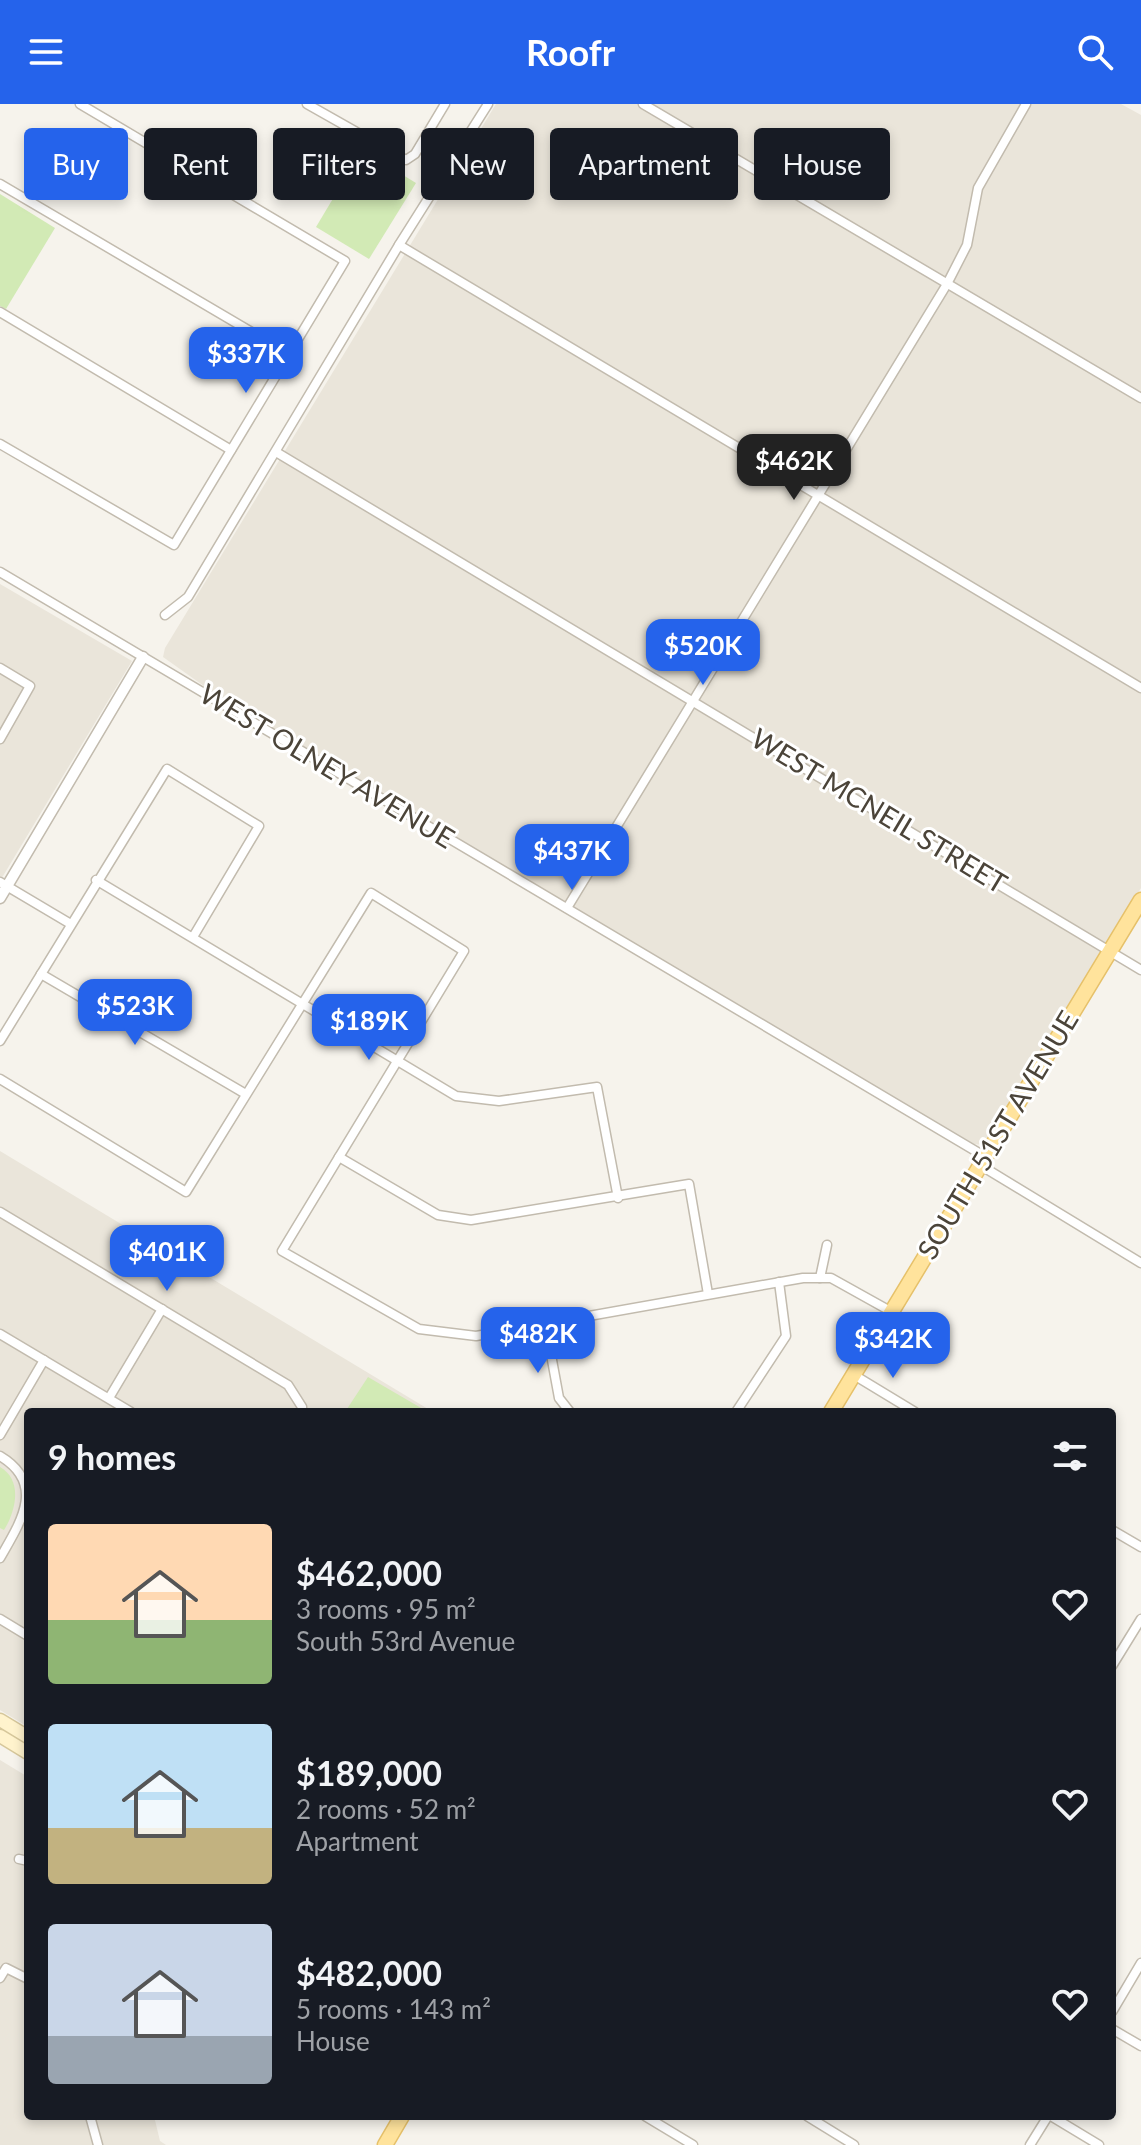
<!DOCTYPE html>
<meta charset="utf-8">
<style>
:root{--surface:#171b24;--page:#20242c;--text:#f1f3f6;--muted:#9ea1a6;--accent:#2563eb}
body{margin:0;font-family:Lato,sans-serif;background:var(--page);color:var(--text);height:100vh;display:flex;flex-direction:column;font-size:30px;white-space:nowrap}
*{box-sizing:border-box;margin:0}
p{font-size:26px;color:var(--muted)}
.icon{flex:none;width:44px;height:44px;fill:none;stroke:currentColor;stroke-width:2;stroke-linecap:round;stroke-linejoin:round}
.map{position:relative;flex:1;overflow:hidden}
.side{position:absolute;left:24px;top:1304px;width:1092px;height:712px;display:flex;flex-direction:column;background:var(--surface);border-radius:8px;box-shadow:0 4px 12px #0003}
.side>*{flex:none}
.guide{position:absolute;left:24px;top:24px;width:1094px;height:72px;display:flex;gap:16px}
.price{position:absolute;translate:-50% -68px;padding:0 18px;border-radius:16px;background:var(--accent);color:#fff;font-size:26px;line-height:52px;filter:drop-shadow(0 2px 4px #0008)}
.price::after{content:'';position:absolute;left:50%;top:48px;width:24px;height:18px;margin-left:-12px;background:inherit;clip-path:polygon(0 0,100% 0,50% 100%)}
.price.on{background:#222;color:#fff}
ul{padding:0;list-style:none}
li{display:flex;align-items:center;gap:24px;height:200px;padding:0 24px}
li span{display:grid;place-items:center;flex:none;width:224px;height:160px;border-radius:8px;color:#555}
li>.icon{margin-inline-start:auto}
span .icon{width:96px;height:96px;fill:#fffc;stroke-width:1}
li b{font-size:34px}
h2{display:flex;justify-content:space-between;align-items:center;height:96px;padding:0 24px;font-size:34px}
.tag{padding:0 28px;border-radius:8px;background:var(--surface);box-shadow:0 4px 12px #0003;font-size:28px;line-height:72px}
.tag.on{background:var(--accent);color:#fff}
header{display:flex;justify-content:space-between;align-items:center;height:104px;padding:0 24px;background:var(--accent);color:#fff;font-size:36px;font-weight:700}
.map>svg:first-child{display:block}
.residential{fill:#eae5da}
.green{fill:#d2eab5}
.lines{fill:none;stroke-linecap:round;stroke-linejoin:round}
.minor-casing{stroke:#c2bbae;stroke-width:11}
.tertiary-casing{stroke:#c2bbae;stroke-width:13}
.secondary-casing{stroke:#d6c79b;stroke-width:15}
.primary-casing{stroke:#e6c16a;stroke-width:17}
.minor{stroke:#fff;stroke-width:8}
.tertiary{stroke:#fff;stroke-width:10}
.secondary{stroke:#fff3cd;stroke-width:12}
.primary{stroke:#ffe39c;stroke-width:14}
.labels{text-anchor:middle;stroke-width:6;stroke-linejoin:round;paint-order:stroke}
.street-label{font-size:28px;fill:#4b4439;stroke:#fff}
</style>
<header><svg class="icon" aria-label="menu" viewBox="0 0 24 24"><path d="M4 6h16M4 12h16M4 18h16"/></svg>Roofr<svg class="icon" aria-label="search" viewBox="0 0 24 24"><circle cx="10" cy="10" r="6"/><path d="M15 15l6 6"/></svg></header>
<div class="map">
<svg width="1141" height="2041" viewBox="0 0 1141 2041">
<rect width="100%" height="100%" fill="#f6f3ec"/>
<g class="residential">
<path d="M496,0H1121L1141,11V784L984,1041L974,1040L879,985L211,587L163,553L165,544Z"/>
<path d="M0,480L132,557L0,777Z"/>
<path d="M0,1047L433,1308H28V1623L0,1606Z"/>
<path d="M0,1656L28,1673V2012H154L160,2037L166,2041H0Z"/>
</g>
<g class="green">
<path d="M362,46L416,79L369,155L316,123Z"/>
<path d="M0,90L55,124L6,205L0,202Z"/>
<path d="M368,1273L428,1308H429H345Z"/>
<path d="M0,1363C23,1376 16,1407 4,1426L0,1424Z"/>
</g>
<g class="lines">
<g class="minor-casing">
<g id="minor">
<path d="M307,0L406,56L415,50L445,0"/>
<path d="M643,0L1141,294"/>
<path d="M0,80L289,250"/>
<path d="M399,141L1141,584"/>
<path d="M0,208L231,346"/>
<path d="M0,340L174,441L345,157L80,0"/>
<path d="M276,348L1141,866"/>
<path d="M0,468L984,1052"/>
<path d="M165,511L188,493L399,141L488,0"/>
<path d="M0,564L30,582L0,635"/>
<path d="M96,776L456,992L499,997L597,983L618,1094"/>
<path d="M0,778L69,819"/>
<path d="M567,804L947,180L967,141L978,84L1026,0"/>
<path d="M41,870L244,989"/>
<path d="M0,937L167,665L259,722L193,833"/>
<path d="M0,975L186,1088L371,789L464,847L282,1147L419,1225L476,1232L803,1174H831L892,1208"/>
<path d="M339,1053L438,1111L471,1116L689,1080L708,1190"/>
<path d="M980,1061L1141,1159"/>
<path d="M0,1108L288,1281L302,1303"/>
<path d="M820,1174L827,1141"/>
<path d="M545,1218L559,1294L570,1308"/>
<path d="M0,1230L131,1308"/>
<path d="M854,1271L915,1308"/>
<path d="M109,1294L162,1205"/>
<path d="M736,1308L786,1232L779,1178"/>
<path d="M0,1331L44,1256"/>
<path d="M0,1352C47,1380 20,1419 0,1454"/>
<path d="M1112,1426L1141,1443"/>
<path d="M0,1515L28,1532"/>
<path d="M1112,1562L1141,1515"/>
<path d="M19,1755L28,1757"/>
<path d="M0,1874L6,1864L28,1875"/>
<path d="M1112,1908L1141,1859"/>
<path d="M1112,1925L1141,1942"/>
<path d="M90,2012L98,2041"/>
<path d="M645,2012L693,2041"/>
<path d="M807,2012L854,2041"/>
<path d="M1051,2012L1099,2041"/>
<path d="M1030,2041L1048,2012"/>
</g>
</g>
<g class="tertiary-casing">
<path id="tertiary" d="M0,794L143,553"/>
</g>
<g class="secondary-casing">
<g id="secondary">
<path d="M0,1616L28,1633"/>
<path d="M0,1632L28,1649"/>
</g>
</g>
<g class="primary-casing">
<g id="primary">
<path d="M831,1308L1141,796"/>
<path d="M385,2041L402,2012"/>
</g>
</g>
<use href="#minor" class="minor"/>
<use href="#tertiary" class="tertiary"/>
<use href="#secondary" class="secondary"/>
<use href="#primary" class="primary"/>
</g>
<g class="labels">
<g class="street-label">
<text transform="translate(327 662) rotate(31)" y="10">WEST OLNEY AVENUE</text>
<text transform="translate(879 707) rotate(31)" y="10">WEST MCNEIL STREET</text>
<text transform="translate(998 1031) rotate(-59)" y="10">SOUTH 51ST AVENUE</text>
</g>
</g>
</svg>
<b class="price" style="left:246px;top:291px">$337K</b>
<b class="price on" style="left:794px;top:398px">$462K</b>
<b class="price" style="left:703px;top:583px">$520K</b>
<b class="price" style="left:572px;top:788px">$437K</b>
<b class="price" style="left:135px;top:943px">$523K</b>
<b class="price" style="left:369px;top:958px">$189K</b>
<b class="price" style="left:167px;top:1189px">$401K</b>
<b class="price" style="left:538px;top:1271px">$482K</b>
<b class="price" style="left:893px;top:1276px">$342K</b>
<div class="guide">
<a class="tag on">Buy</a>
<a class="tag">Rent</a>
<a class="tag">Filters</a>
<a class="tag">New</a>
<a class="tag">Apartment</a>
<a class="tag">House</a>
</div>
<section class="side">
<h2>9 homes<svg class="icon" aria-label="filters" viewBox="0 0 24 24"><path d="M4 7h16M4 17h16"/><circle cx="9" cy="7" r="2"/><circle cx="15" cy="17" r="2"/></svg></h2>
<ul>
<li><span style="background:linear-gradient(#ffd9b3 60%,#8fb573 0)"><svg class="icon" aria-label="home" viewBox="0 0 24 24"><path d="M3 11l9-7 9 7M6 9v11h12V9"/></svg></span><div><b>$462,000</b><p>3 rooms · 95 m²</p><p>South 53rd Avenue</p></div><svg class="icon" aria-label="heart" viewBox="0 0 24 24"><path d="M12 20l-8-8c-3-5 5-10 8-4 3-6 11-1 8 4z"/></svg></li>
<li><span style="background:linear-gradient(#bfe0f5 65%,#c2b280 0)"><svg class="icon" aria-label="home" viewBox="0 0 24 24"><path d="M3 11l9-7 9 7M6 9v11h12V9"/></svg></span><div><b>$189,000</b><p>2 rooms · 52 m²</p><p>Apartment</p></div><svg class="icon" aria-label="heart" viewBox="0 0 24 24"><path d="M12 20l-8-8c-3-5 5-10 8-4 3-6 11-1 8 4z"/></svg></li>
<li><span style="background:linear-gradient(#c9d6e8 70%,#9aa5b1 0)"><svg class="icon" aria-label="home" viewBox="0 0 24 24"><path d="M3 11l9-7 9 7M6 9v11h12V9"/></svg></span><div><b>$482,000</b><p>5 rooms · 143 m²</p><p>House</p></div><svg class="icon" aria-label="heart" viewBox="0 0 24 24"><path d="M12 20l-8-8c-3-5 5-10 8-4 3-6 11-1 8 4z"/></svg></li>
</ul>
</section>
</div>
